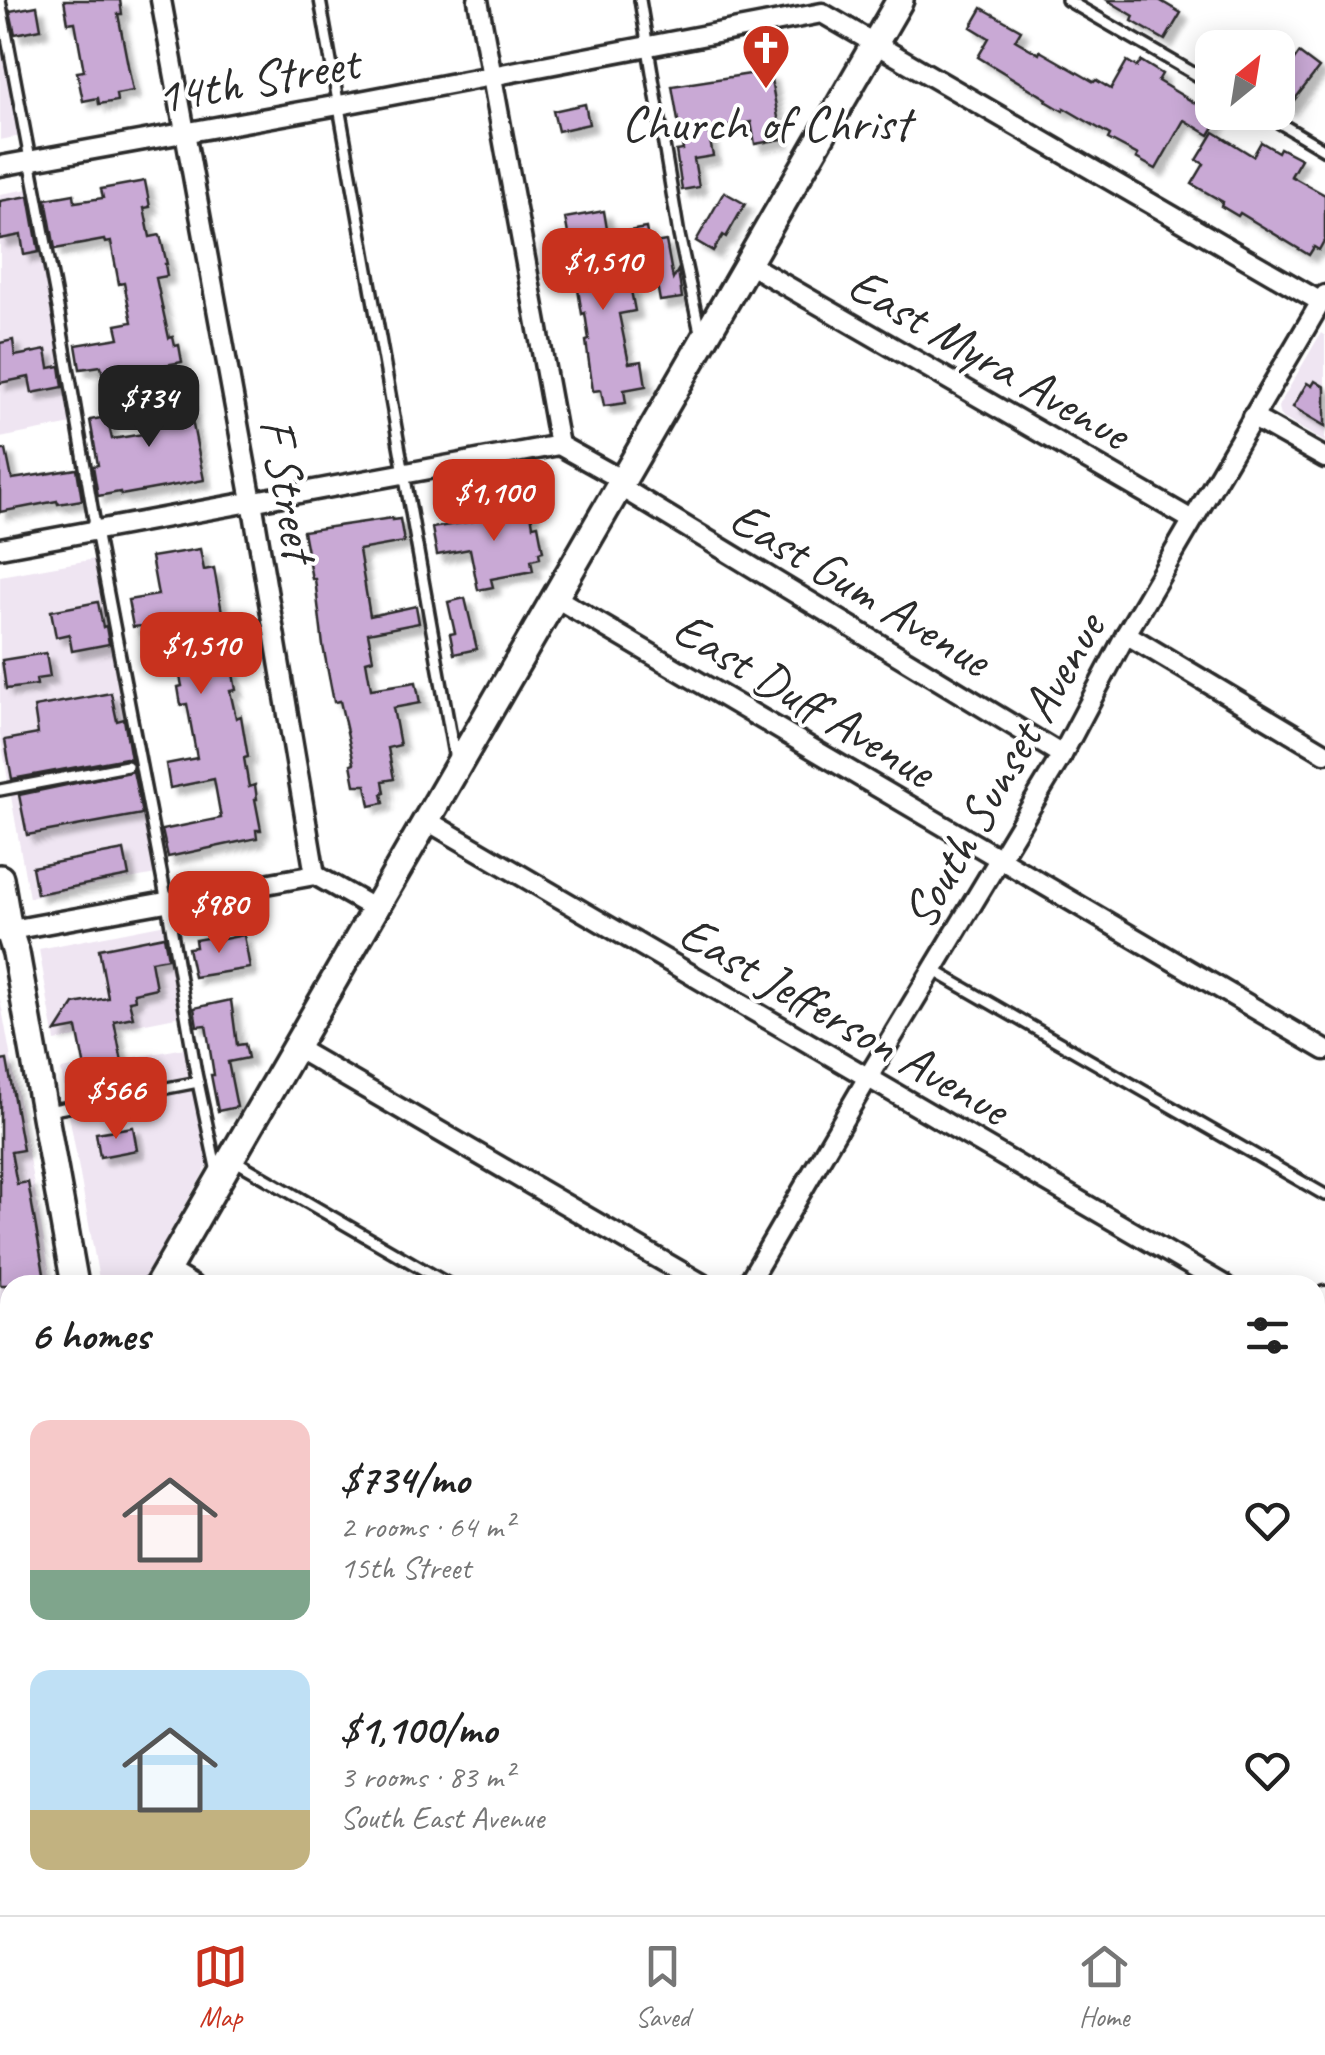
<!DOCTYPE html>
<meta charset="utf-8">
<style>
:root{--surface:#fff;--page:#f2f2f2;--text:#222;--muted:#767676;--line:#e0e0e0;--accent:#c8321e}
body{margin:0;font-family:Caveat,sans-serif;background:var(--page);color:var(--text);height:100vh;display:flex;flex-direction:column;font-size:38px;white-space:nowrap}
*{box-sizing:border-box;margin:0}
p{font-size:32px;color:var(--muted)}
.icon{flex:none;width:55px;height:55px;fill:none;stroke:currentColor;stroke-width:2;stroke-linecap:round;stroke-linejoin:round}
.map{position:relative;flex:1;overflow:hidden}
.details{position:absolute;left:0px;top:1275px;width:1325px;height:640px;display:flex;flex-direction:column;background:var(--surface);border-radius:30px 30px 0 0;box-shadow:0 5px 25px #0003}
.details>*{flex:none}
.needle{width:65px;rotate:30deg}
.tools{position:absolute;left:1195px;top:30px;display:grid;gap:20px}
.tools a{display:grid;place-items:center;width:100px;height:100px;border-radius:20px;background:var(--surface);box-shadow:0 5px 25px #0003;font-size:50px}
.price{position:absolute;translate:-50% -85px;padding:0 22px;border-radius:20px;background:var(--accent);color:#fff;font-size:32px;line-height:65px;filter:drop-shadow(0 2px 5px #0008)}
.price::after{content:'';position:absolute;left:50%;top:60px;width:30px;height:22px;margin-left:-15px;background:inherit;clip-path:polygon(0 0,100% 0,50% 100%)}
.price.on{background:#222;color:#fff}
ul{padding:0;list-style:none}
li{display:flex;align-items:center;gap:30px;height:250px;padding:0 30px}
li span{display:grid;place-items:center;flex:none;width:280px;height:200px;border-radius:20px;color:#555}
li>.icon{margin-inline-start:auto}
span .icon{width:120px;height:120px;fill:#fffc;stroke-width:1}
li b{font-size:42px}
h2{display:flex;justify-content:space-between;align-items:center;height:120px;padding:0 30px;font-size:42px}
.tabs{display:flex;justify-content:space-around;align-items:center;height:140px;border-top:2px solid var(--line);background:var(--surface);font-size:28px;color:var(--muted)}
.tabs a{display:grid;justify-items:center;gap:5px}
.tabs .on{color:var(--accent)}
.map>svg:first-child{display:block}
.built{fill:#efe5f2}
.building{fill:#c9a9d5;stroke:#2b2b2b;stroke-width:2.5;filter:url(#shadow)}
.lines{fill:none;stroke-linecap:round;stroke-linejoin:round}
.lane-casing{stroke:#2b2b2b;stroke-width:16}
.street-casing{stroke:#2b2b2b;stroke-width:25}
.secondary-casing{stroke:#2b2b2b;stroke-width:32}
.lane{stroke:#fff;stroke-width:9}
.street{stroke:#fff;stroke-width:18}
.secondary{stroke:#fff;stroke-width:25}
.labels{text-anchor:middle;stroke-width:8;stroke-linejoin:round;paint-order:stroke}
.street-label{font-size:50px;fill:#2b2b2b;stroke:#fff}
.poi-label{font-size:50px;fill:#2b2b2b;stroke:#fff}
</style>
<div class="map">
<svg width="1325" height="1915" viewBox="0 0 1325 1915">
<defs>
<filter id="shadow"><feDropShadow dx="7" dy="7" stdDeviation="2.5" flood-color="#0004"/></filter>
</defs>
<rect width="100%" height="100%" fill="#fff"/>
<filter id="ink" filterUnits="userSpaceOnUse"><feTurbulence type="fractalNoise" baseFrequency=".01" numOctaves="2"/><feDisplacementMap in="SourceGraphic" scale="20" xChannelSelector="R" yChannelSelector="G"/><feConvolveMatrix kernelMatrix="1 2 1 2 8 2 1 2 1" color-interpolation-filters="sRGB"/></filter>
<g filter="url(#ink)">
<g class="built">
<path d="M0,0L26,135L0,140Z"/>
<path d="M35,188L77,423L0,438V194Z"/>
<path d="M1321,333L1325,336V442L1283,418L1279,413L1278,407Z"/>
<path d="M101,558L161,873L29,898L0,734V576Z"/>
<path d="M171,923L186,1015L55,1041L39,949Z"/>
<path d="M0,998L52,1285H10V1444L0,1438Z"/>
<path d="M191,1047L213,1156L140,1285H100L61,1070Z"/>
<path d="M1325,1340V1620L1315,1614V1357Z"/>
<path d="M0,1495L10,1501V1905H699L716,1915H13L0,1889Z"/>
</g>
<g class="building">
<path d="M64,0H120L122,14H118L133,91L116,94L117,101L99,104L98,98L83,101L77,72L84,71L75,22L68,23Z"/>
<path d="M1107,0H1159L1181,13L1165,40L1132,21L1134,16Z"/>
<path d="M37,6L41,29L15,34L10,11Z"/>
<path d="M982,8L1021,30L1015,40L1039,54L1040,51L1094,82L1096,80L1111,89L1127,61L1137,67L1141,61L1162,74L1158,81L1210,112H1223L1209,135L1184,120L1156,169L1136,158L1138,155L1108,139L1110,135L1064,108L1063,111L1046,101L1047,99L978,57L989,38L971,27Z"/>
<path d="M1299,53L1319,68L1288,108L1278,100V83Z"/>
<path d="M763,72V75L770,74L782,139L755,144L751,122L708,130L713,156L694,159L699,187L682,190L676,151L683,150L672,86Z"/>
<path d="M585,104L589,124L558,131L553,111Z"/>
<path d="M1214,132L1253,156L1261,142L1278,152L1280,148L1301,159L1291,176L1325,195V239L1319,250L1314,247L1309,255L1240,213L1238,216L1221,206L1223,202L1192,184L1204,164L1197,160Z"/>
<path d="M145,181L150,207L144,208L150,237L160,235L167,264H165L167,276L156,278L169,338L173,337L175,346L179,345L182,362L121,373L122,378L104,382L101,366L80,369L76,345L119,338L116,325L132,322L124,283L119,284L111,242L105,243L104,240L55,249L46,199L74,194L75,202L103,198L101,189Z"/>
<path d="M724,192L745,204L726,237L723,235L713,251L696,241Z"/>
<path d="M29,196L39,252L24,255L21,235L0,239V201Z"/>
<path d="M604,211L608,235L603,236L604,244L596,246L601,273L616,270L618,287L630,285L635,311L619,314L629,363L642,361L646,386L624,390L626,403L604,406L601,390L593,391L586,341L589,340L585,313L582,314L574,265L579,264L574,239H569L565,218Z"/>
<path d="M646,228L649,244L666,241L673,279L678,270L682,298L660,301L656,279L650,280L645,251L632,254L628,231Z"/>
<path d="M13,340L15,356L46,350L49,368L60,366L63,387L32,393L29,377L0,383V343Z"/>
<path d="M1315,381L1325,387V426L1293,407L1307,383L1312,386Z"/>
<path d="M186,390L204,480L121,495L120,492L98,496L93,466L98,465L90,420L107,417L112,439L149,433L143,397Z"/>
<path d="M0,450H6L12,479L77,469L82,500L58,504L57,501L0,512Z"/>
<path d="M530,506L533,526L538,525L543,551L539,552L540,558L531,560L533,571L491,579L493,587L478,590L470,549L437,555L432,528L473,521L472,517Z"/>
<path d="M392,518V520L400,519L404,542L359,550L370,616L416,606L419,623L368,633L373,659L366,661L371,689L416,682L420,703L393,708L400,745L388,748L394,779L383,781L385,793L382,794L384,803L370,806L366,785H355L351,764L354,763L340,701L334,702L323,646L315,579H312L303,531Z"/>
<path d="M200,549L204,570L214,568L236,690L230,691L236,718L241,716L248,757L244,758L249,787L255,785L257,799H255L261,830H256L257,838L168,857L162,830L221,818L214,779L170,788L166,764L197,758L187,704L181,705L178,687L182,686L174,646L148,651L142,626L133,627L128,600L158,595L151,557Z"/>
<path d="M465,598L477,649L454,654L450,634L455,633L448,602Z"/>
<path d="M98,602L103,627L106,626L109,644L72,651L69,634L56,637L51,611Z"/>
<path d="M46,653L50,677L36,679L37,685L6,689L2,660Z"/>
<path d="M111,693L117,721L124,719L131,759L126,758L12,779L5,740L38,734L34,707Z"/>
<path d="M133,771L142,814L27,835L19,795Z"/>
<path d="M124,850L129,876L37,894L32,867Z"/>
<path d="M244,935L250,968L194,977L188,948L196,947L195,940L212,937L213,941Z"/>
<path d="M164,936L168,958L151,961L156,988L134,993L135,1000L129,1001L133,1017L114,1021L122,1062L127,1061L131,1087L90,1094L77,1028L56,1032L74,1004L108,998L99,949Z"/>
<path d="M231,1000L237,1045L245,1044L248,1058L228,1062L237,1107L218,1111L211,1075H214L206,1025L197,1026L194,1008Z"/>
<path d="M7,1060L23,1150L11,1152L17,1184L28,1182L46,1285H0V1061Z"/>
<path d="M133,1127L137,1150L100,1157L96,1133Z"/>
</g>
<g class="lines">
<g class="lane-casing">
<g id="lane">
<path d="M0,0L58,308L96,531L167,903L196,1073L217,1172"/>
<path d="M320,0L455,760"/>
<path d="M640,0L679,235L700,332"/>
<path d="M1067,0L1212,84"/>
<path d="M1261,112L1325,150"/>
<path d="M0,790L127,766"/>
<path d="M933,970L1325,1195"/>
<path d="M48,1111L198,1082"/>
<path d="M234,1160L450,1285"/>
<path d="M7,1645L10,1640"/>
<path d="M1315,1789L1325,1794"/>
<path d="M156,1905L174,1915"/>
<path d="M216,1915L222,1905"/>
<path d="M272,1915L278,1905"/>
</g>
</g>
<g class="street-casing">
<g id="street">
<path d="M161,0L252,501L315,875"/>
<path d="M478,0L559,445"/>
<path d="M0,166L339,105L822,13L1321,302"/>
<path d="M747,263L1192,520"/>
<path d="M1252,417L1325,458"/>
<path d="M619,486L1062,755"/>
<path d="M0,548L559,445L622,480"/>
<path d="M556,598L1325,1050"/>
<path d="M1126,634L1325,753"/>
<path d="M426,820L1224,1285"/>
<path d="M0,932L315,875L375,909"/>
<path d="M296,1048L704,1285"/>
<path d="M167,1270L192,1285"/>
<path d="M747,1285L867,1079L1062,755L1126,634L1325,295"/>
<path d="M1315,1312L1325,1296"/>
<path d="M1315,1641L1325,1647"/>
<path d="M1253,1905L1270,1915"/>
<path d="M531,1915L536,1905"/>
<path d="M968,1915L974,1905"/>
</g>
</g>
<g class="secondary-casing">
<g id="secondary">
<path d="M0,878L9,931L16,953L75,1285"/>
<path d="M158,1285L900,0"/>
<path d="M0,1466L10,1472"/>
<path d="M750,1905L767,1915"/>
</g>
</g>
<use href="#lane" class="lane"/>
<use href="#street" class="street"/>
<use href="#secondary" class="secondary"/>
</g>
</g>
<defs>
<g id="church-pin" transform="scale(2.5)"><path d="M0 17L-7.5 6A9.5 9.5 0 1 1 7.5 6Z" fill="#c8321e" stroke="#fff"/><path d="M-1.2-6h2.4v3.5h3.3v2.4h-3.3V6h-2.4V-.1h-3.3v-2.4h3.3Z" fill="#fff"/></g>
</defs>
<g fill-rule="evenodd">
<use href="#church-pin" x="766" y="48"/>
</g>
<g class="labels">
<g class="street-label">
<text transform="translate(257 78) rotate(-10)" y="18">14th Street</text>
<text transform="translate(990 357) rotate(30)" y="18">East Myra Avenue</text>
<text transform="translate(290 489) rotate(80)" y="18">F Street</text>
<text transform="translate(861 587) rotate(31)" y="18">East Gum Avenue</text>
<text transform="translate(805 698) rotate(31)" y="18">East Duff Avenue</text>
<text transform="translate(1002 770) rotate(-60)" y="18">South Sunset Avenue</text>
<text transform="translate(845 1019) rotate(30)" y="18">East Jefferson Avenue</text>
</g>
<g class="poi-label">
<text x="766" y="140">Church of Christ</text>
</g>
</g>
</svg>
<div class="tools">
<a><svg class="needle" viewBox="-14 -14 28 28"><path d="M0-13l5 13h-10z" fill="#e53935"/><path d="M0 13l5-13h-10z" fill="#767676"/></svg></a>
</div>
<b class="price" style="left:603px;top:313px">$1,510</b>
<b class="price on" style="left:149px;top:450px">$734</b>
<b class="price" style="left:494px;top:544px">$1,100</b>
<b class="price" style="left:201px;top:697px">$1,510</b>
<b class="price" style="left:219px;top:956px">$980</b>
<b class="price" style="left:116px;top:1142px">$566</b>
<section class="details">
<h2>6 homes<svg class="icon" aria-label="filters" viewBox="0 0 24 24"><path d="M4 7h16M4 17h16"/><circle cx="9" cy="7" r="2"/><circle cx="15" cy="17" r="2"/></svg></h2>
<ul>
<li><span style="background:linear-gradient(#f6c9c9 75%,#7fa58c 0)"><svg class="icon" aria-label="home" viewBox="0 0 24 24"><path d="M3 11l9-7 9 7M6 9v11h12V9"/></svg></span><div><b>$734/mo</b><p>2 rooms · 64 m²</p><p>15th Street</p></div><svg class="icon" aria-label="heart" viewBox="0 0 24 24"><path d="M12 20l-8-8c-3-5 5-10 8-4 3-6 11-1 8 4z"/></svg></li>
<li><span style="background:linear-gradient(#bfe0f5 70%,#c2b280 0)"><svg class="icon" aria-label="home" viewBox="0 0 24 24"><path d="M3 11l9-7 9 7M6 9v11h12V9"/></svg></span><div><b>$1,100/mo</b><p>3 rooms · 83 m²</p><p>South East Avenue</p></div><svg class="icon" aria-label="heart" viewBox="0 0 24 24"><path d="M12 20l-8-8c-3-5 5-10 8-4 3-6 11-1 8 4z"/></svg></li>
</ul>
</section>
</div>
<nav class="tabs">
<a class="on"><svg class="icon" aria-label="map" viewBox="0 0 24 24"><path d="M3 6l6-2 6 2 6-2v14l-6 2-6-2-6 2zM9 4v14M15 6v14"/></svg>Map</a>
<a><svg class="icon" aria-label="saved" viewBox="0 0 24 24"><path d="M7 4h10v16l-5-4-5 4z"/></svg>Saved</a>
<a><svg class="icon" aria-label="home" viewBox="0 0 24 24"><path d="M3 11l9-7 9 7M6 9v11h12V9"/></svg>Home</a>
</nav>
